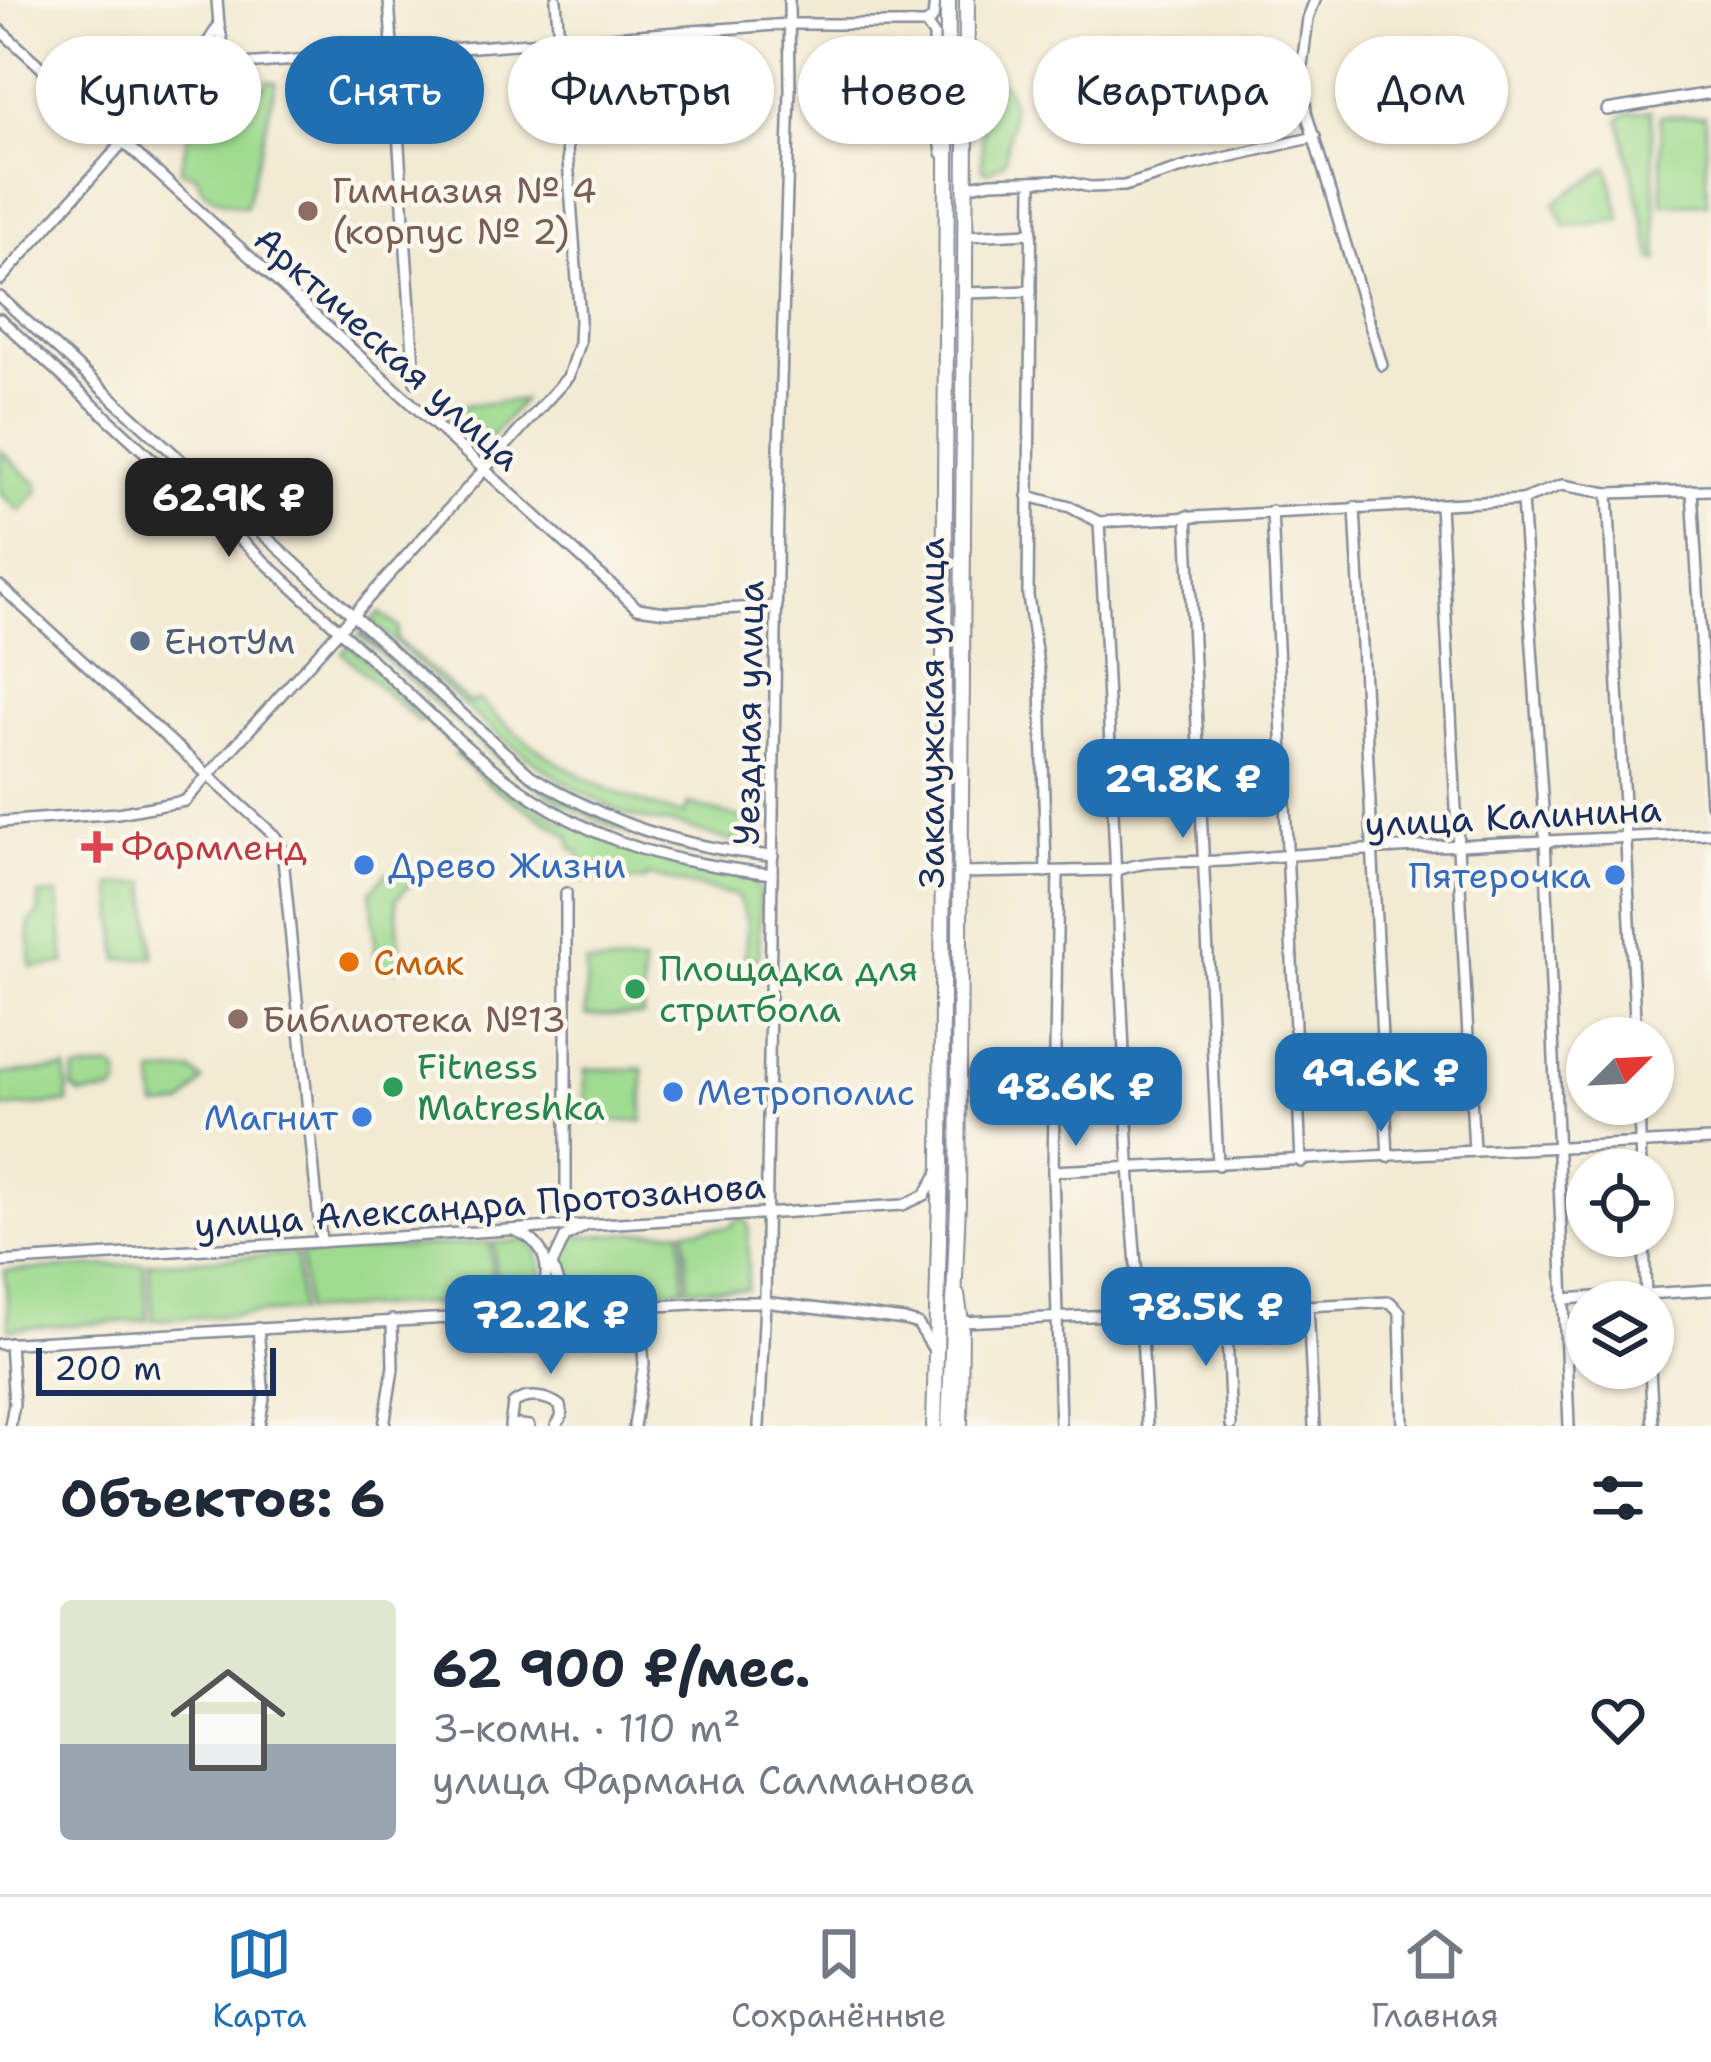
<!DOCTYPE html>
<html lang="ru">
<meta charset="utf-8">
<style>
:root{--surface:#fff;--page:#f6f6f7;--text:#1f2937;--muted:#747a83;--line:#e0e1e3;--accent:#1f6fb2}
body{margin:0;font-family:"Shantell Sans",sans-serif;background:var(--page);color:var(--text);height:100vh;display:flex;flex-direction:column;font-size:45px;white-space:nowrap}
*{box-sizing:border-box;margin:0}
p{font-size:39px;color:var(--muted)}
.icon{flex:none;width:66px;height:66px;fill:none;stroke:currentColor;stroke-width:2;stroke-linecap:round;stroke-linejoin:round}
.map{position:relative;height:1426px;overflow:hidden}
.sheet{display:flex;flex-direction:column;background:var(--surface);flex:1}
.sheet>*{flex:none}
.hud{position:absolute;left:36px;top:36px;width:1641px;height:108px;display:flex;gap:24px}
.needle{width:78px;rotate:66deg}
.fabs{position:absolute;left:1566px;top:1017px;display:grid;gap:24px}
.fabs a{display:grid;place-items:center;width:108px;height:108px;border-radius:50%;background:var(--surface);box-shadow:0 3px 9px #0004;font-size:60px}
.scale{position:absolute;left:36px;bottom:30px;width:240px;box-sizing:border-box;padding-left:12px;border:6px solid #1b2f5e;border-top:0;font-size:33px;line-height:42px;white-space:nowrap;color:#1b2f5e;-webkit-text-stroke:9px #fbf7ec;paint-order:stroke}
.price{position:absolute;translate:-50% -102px;padding:0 27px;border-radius:24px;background:var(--accent);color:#fff;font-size:39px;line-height:78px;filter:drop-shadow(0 3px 6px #0008)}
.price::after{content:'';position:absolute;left:50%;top:72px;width:36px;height:27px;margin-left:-18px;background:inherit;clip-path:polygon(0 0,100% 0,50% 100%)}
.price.on{background:#222;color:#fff}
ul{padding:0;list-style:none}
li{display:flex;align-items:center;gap:36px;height:300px;padding:0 60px}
li span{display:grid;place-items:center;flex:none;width:336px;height:240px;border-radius:12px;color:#555}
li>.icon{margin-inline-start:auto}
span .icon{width:144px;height:144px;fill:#fffc;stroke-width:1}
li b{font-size:51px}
h2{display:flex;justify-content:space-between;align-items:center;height:144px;padding:0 60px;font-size:51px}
.chip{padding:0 42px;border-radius:54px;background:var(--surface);box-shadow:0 3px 9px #0004;font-size:42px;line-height:108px}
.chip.on{background:var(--accent);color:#fff}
.dock{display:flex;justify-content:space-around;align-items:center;height:168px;border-top:3px solid var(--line);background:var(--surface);font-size:33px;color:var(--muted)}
.dock a{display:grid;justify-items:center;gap:6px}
.dock .on{color:var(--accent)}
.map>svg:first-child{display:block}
.green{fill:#9fdb8f;stroke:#5d8576;stroke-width:3}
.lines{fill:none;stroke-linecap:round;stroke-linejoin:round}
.minor-casing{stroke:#868c98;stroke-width:14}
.major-casing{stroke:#868c98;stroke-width:16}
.highway-casing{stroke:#868c98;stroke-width:18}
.minor{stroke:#fff;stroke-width:9}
.major{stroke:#fff;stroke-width:12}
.highway{stroke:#fff;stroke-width:14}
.education-dot{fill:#8d6e63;stroke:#fbf7ec;stroke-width:4.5}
.service-dot{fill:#5c6f8a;stroke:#fbf7ec;stroke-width:4.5}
.health-dot{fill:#e0444e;stroke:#fbf7ec;stroke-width:4.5}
.shop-dot{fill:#3f7fe0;stroke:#fbf7ec;stroke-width:4.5}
.food-dot{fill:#e8710a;stroke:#fbf7ec;stroke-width:4.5}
.leisure-dot{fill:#2e9e5b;stroke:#fbf7ec;stroke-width:4.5}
.labels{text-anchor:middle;stroke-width:9;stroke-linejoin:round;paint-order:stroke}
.education-label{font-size:36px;fill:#785e54;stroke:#fbf7ec;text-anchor:start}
.street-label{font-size:36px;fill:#1b2f5e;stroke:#fbf7ec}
.service-label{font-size:36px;fill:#4e5e75;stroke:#fbf7ec;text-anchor:start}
.health-label{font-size:36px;fill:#be3a42;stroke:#fbf7ec;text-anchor:start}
.shop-label{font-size:36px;fill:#366cbe;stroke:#fbf7ec;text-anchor:start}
.food-label{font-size:36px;fill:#c56008;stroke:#fbf7ec;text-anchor:start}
.leisure-label{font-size:36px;fill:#27864d;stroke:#fbf7ec;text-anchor:start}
</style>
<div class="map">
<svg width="1711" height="1426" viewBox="0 0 1711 1426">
<rect width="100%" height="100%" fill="#fbf7ec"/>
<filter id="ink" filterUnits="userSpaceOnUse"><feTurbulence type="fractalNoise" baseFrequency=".00833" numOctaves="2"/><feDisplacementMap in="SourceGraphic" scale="24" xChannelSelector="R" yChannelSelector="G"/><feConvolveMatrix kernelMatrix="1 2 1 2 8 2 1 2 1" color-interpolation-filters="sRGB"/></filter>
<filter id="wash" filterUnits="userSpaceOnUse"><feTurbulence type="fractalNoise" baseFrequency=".004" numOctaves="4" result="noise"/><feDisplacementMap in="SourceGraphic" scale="48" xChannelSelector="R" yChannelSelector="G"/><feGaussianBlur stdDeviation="2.7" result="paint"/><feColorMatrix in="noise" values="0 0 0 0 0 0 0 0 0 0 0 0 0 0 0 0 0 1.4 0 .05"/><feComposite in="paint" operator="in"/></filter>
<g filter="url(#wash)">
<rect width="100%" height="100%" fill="#f2ead2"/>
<g class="green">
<path d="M992,77C1025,91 1007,134 1005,161L988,172L982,169V86L985,78Z"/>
<path d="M267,80L276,82L246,207C222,202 205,200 196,175L180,171L197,93L215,97L235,85L264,88Z"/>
<path d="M1651,110L1658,260H1653L1619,119L1628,113Z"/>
<path d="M1705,115L1707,203L1662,204L1660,116Z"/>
<path d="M1608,167L1621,220L1566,227L1554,203Z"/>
<path d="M523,400L475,455L462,442L463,435L433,408Z"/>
<path d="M0,450L38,485V491L20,511L0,493Z"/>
<path d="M380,613L399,628L396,639L469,703L479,700C538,758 603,794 684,815L688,804C713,810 739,820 763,821L761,836L749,844C726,841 707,834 686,827C665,821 643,822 623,813C525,770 450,692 372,621Z"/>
<path d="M362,632L528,777L614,824L666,843L727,855L726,859C672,847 617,834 568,806C491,762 426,692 359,635Z"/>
<path d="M350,645L414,710L430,718L517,792L559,820L667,861L751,878L760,892L759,955L755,960L745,958L747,921L737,896L650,876L642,881L580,880L579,852L572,849L569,836L493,787L455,755L458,749L425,720L419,722L342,653Z"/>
<path d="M410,861L422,872L396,899L401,968L377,969L371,891L387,872L395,878Z"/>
<path d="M147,882L154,957L119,960L112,885Z"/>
<path d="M58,894L65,964L31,967L29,923L39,912V895Z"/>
<rect x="586" y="964" width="57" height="52"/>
<path d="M111,1067L119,1074V1087L113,1092L81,1095L72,1088L75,1071Z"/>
<path d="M66,1069L68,1103L0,1108V1074Z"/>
<rect x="585" y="1069" width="58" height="52"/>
<path d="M192,1071L203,1081L183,1105L156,1107L153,1074Z"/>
<path d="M737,1219H744L749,1227L747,1289L688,1288L685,1230L730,1227Z"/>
<path d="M681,1230L684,1288L573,1295C550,1278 555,1257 571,1237Z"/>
<path d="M528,1240C543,1261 548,1277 532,1298L497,1300L494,1243Z"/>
<path d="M490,1242L493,1300L305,1311L301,1254Z"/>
<path d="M296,1254L300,1311L153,1320L149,1263Z"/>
<path d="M144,1264L148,1320L9,1329L5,1271Z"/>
</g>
</g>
<g filter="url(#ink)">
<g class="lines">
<g class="minor-casing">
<g id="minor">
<path d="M217,0L219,25"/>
<path d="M389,0L415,382"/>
<path d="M1315,0L1308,18L1302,66L1306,112L1382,365"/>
<path d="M926,24L934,35V96L942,153"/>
<path d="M926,24L933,18L935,0"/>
<path d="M0,30L637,608L666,612L777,606"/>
<path d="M210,44L223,45L227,55L218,66L207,67L201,53L219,25L223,45"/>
<path d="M201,53L184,74L203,65"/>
<path d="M243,64L789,24H926"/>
<path d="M1607,110L1711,93"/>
<path d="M1032,183L1028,596L1041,685L1046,872"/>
<path d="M964,187L991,182L1058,180L1090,187L1124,186L1189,166L1315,137"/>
<path d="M965,236L1032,233"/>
<path d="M0,280L184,74"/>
<path d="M965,293L1031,291"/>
<path d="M0,297L530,775C610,824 678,847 773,856"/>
<path d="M0,319C119,429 238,538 358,647C425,707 490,779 571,820C638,855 698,865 772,874"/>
<path d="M1692,490L1711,804"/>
<path d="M1608,493L1636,1038"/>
<path d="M1028,496L1070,507L1099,522L1522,500L1562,485L1608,493L1711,490"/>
<path d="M1522,500L1545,838L1569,1426"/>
<path d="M1440,505L1474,1151"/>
<path d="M1355,507L1388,1157"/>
<path d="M1272,511L1301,1162"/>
<path d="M1187,516L1218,1165"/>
<path d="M1099,522C1111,735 1120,948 1129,1162C1133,1250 1144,1338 1147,1426"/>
<path d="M0,586L275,836L282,848L321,1242"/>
<path d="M0,822L118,813L185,801L568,377L579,343L580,320L556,0"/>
<path d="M1058,872L1053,1171L1060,1426"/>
<path d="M960,873L1118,870C1154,857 1198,864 1236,860C1394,845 1553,842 1711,833"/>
<path d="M1639,1104L1641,1170"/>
<path d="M1053,1171L1711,1140"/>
<path d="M566,1223V893"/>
<path d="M513,1230C542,1240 551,1261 544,1289L520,1311"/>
<path d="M1644,1236L1646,1302"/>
<path d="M0,1262L903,1205L925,1195L938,1173"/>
<path d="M1563,1299L1711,1290"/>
<path d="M1308,1305L1314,1426"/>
<path d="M587,1307L561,1292L552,1265L565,1237L587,1225"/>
<path d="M1226,1311L1231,1426"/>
<path d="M962,1322L1390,1302L1400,1312L1403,1426"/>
<path d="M258,1328L264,1398L259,1426"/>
<path d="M0,1344L727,1302H765L904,1320L918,1324L932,1347"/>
<path d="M1650,1368L1653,1426"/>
<path d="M511,1424L529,1426"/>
<path d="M10,1426L14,1404L10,1343"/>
<path d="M384,1426L393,1369L392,1320"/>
<path d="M510,1426L513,1404C525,1393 548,1396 560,1406L562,1416L556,1426"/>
<path d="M634,1426L644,1364L639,1305"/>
<path d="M759,1426L765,1302L779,449L790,91L789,0"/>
</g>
</g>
<g class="major-casing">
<path id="major" d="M958,1295L962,1322L961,1426"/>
</g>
<g class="highway-casing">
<g id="highway">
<path d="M934,1426L941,1162L948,0"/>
<path d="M949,1426L958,1203L967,0"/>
</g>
</g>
<use href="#minor" class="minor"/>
<use href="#major" class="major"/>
<use href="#highway" class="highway"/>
</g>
</g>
<g class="education-dot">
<circle cx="308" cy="211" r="12"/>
<circle cx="238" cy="1019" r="12"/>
</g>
<circle class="service-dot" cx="140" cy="641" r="12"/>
<path class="health-dot" d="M91 829h12v12h12v12h-12v12h-12v-12h-12v-12h12z"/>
<g class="shop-dot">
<circle cx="364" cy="865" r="12"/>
<circle cx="1615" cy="875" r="12"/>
<circle cx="673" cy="1092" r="12"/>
<circle cx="362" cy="1117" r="12"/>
</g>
<circle class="food-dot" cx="349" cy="962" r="12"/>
<g class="leisure-dot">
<circle cx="635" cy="989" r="12"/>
<circle cx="393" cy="1087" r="12"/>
</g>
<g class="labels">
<g class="education-label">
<text x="332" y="203">Гимназия № 4<tspan x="332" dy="41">(корпус № 2)</tspan></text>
<text x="262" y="1032">Библиотека №13</text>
</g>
<g class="street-label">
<text transform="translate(388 348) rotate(42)" y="13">Арктическая улица</text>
<text transform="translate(748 713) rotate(-89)" y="13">Уездная улица</text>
<text transform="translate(931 713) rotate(-90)" y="13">Закалужская улица</text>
<text transform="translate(1513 816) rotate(-3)" y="13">улица Калинина</text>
<text transform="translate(480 1205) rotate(-4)" y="13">улица Александра Протозанова</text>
</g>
<g class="service-label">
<text x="164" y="654">ЕнотУм</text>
</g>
<g class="health-label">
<text x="121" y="860">Фармленд</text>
</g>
<g class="shop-label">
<text x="388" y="878">Древо Жизни</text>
<text x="1591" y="888" text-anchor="end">Пятерочка</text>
<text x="697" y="1105">Метрополис</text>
<text x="338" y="1130" text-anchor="end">Магнит</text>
</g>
<g class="food-label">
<text x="373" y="975">Смак</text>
</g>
<g class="leisure-label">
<text x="659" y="981">Площадка для<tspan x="659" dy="41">стритбола</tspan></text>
<text x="417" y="1079">Fitness<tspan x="417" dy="41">Matreshka</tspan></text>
</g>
</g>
</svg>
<div class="fabs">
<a><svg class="needle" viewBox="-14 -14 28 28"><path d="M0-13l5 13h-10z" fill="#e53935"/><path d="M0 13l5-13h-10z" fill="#747a83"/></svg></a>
<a><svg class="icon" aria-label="locate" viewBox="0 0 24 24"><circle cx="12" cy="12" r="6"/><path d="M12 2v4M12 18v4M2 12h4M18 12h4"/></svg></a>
<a><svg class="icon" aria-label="layers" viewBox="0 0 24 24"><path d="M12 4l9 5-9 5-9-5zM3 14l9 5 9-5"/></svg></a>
</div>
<div class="scale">200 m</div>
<b class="price on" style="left:229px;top:560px">62.9K ₽</b>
<b class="price" style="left:1183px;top:841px">29.8K ₽</b>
<b class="price" style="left:1381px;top:1135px">49.6K ₽</b>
<b class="price" style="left:1076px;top:1149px">48.6K ₽</b>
<b class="price" style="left:1206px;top:1369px">78.5K ₽</b>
<b class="price" style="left:551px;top:1377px">72.2K ₽</b>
<div class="hud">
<a class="chip">Купить</a>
<a class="chip on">Снять</a>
<a class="chip">Фильтры</a>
<a class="chip">Новое</a>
<a class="chip">Квартира</a>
<a class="chip">Дом</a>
</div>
</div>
<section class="sheet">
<h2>Объектов: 6<svg class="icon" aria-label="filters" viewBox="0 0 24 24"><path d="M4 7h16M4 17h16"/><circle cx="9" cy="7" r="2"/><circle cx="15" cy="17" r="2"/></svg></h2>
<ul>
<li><span style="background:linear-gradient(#dfe7d0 60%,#9aa5b1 0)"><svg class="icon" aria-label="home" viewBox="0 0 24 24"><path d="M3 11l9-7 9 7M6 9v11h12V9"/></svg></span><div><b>62 900 ₽/мес.</b><p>3-комн. · 110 m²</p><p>улица Фармана Салманова</p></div><svg class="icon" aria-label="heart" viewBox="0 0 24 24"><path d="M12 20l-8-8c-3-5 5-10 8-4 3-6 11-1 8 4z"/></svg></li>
</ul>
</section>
<nav class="dock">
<a class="on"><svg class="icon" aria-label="map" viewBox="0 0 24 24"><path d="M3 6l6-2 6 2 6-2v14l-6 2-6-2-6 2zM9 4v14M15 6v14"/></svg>Карта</a>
<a><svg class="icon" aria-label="saved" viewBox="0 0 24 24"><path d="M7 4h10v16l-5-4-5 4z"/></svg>Сохранённые</a>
<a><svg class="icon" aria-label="home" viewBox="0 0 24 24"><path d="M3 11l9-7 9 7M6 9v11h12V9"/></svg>Главная</a>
</nav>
